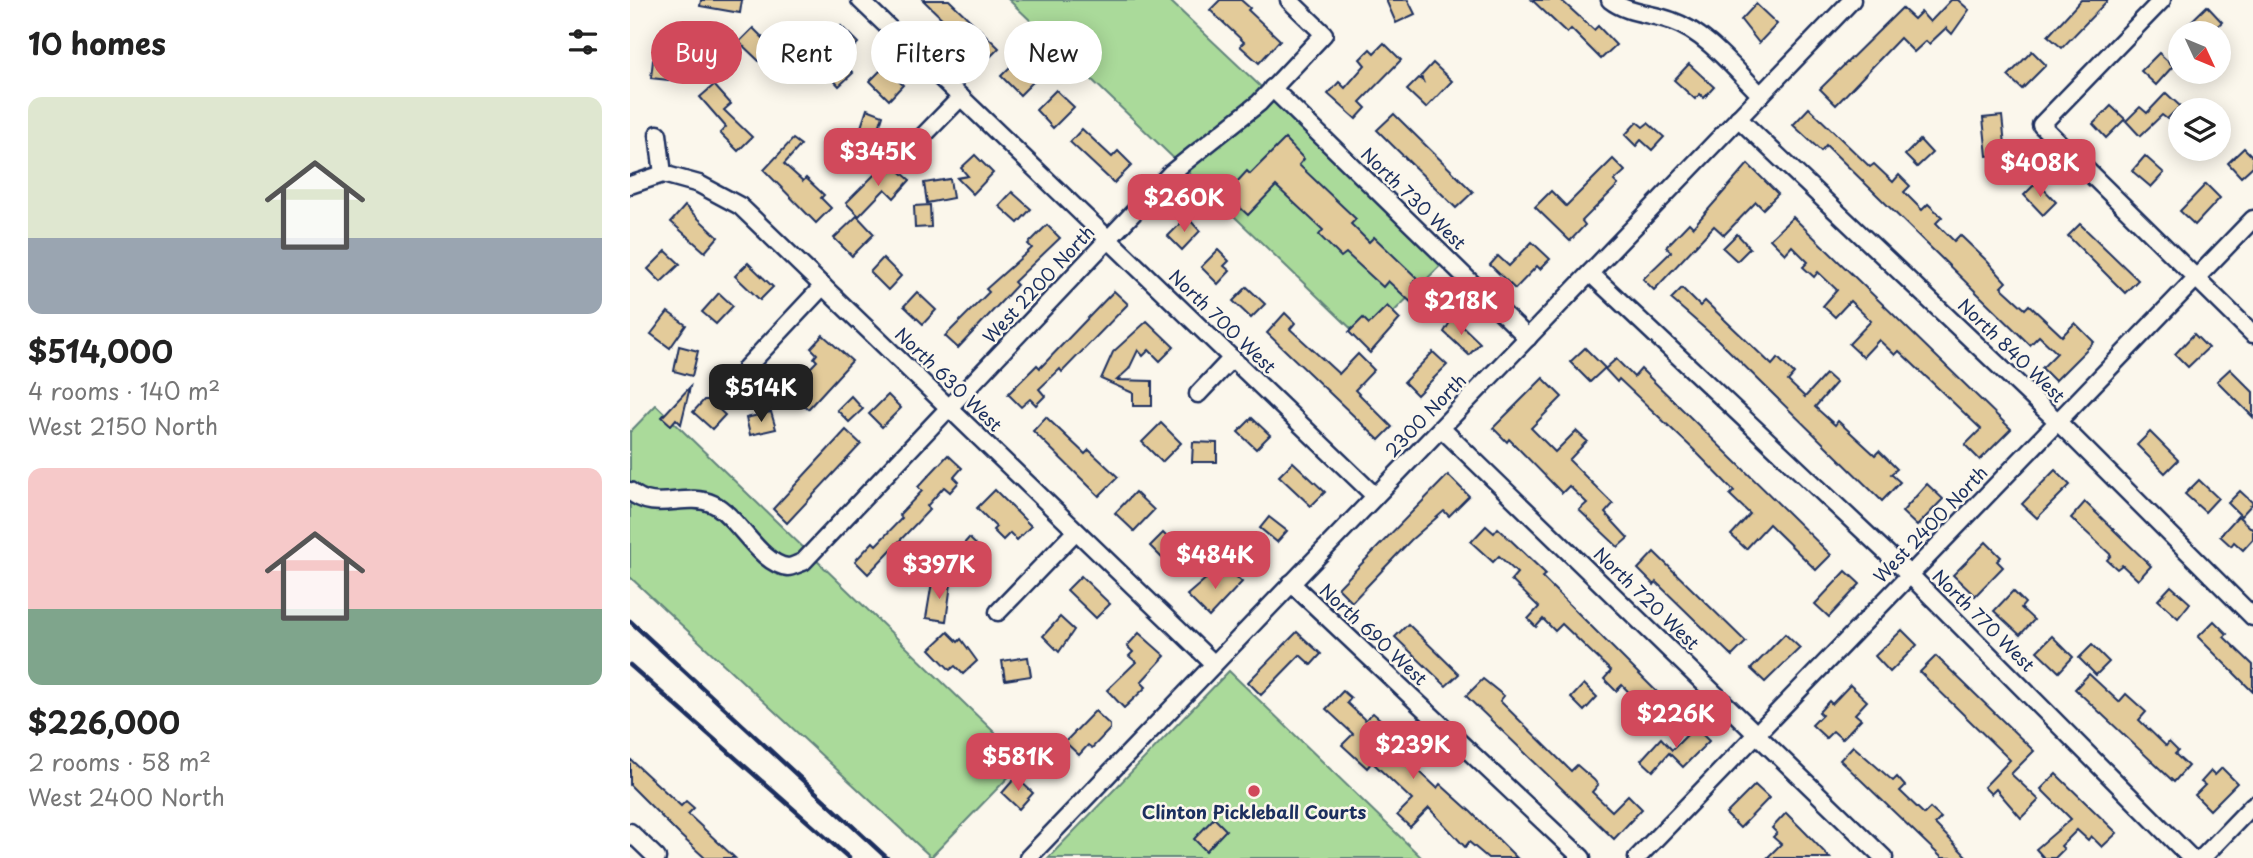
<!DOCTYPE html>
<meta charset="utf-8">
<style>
:root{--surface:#fff;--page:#f2f2f2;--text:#222;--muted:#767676;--accent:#d1495b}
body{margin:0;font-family:"Playpen Sans",sans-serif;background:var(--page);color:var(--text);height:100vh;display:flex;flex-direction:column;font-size:26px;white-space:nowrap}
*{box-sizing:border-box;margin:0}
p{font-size:23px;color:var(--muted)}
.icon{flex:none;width:38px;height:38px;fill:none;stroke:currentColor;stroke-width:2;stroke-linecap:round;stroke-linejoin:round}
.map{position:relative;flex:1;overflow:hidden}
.side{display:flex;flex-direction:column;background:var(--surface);width:630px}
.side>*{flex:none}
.banner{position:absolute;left:21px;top:21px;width:665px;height:63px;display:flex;gap:14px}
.needle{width:46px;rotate:134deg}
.fabs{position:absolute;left:1538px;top:21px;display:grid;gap:14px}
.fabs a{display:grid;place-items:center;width:63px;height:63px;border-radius:50%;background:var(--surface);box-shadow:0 4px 18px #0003;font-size:35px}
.price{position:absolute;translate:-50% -60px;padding:0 16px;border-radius:14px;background:var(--accent);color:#fff;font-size:23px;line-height:46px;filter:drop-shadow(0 2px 4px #0008)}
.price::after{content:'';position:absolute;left:50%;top:42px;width:21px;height:16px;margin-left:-10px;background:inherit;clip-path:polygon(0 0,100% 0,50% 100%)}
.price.on{background:#222;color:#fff}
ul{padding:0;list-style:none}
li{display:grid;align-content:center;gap:14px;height:371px;padding:0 28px}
li span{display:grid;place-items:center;height:217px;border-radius:14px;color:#555}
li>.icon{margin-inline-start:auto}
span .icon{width:126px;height:126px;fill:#fffc;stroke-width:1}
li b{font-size:30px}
h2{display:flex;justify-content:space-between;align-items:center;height:84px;padding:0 28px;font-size:30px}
.tag{padding:0 24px;border-radius:32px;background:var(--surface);box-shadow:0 4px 18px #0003;font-size:24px;line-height:63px}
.tag.on{background:var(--accent);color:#fff}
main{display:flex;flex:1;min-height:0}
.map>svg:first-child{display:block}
.green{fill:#aada9a;stroke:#62847c;stroke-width:2}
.building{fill:#e3cb9a;stroke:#1b2f5e;stroke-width:2}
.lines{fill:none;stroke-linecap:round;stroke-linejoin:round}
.minor-casing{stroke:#1b2f5e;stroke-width:21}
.minor{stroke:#fbf7ec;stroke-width:16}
.rail{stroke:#1b2f5e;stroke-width:4.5}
.poi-dot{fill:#d1495b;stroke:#fbf7ec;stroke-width:2.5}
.labels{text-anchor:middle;stroke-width:5;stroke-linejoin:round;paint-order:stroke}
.street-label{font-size:18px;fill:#1b2f5e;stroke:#fbf7ec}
.poi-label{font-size:18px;font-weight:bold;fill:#1b2f5e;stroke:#fbf7ec}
</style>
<main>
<section class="side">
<h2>10 homes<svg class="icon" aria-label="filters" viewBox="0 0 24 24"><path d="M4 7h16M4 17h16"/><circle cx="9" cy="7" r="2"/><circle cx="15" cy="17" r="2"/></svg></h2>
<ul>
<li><span style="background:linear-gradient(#dfe7d0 65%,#9aa5b1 0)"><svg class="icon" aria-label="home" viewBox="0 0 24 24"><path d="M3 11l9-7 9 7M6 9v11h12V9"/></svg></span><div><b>$514,000</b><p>4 rooms · 140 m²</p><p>West 2150 North</p></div></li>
<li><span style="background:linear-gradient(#f6c9c9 65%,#7fa58c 0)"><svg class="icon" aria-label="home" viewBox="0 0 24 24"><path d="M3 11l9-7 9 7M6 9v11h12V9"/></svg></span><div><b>$226,000</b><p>2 rooms · 58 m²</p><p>West 2400 North</p></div></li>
</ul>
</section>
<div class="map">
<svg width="1623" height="858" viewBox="0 0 1623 858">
<rect width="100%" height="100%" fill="#fbf7ec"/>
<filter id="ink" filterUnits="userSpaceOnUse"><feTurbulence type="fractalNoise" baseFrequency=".0143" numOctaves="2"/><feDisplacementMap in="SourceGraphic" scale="14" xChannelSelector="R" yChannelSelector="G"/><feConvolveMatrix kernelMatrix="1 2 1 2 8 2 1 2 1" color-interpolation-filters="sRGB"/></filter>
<g filter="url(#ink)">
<g class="green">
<path d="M379,0H539L815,261L734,341Z"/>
<path d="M26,405L394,761L301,857L0,577V432Z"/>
<path d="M599,671L792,858H418Z"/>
</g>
<g class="building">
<path d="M71,0H112L110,13L70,6Z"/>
<path d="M293,0H319L369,48L356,61Z"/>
<path d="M590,0H611L620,8L618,10L650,40L629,63L610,46L614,42L580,10Z"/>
<path d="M756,0H778L785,14L766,23Z"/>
<path d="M902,0H931L964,30L968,26L986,45L971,59L941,29L937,33Z"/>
<path d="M1321,0H1328L1339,10L1322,34L1316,28L1299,44L1296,41L1284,52L1270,38L1206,105L1190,89L1272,8L1284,19L1291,12L1300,22Z"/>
<path d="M1451,0H1478L1432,48L1418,36Z"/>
<path d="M1126,4L1147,24L1129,43L1111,20Z"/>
<path d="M1577,6L1592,22L1580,33H1549Z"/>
<path d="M211,26L228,43L215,57L197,39Z"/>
<path d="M123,28L142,47L129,61L109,42Z"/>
<path d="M754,43L771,60L730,102L736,108L726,119L698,94L709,82L715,88L735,65L730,59L740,49L744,53Z"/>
<path d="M183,45L186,65L160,69L156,50Z"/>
<path d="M1402,51L1416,65L1392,89L1378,76Z"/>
<path d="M1529,53L1543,66L1526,85L1511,71Z"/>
<path d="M23,60L58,64L56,82L21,78Z"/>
<path d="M211,61L223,73L209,86L198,74Z"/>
<path d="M385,62L404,81L390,95L371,76Z"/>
<path d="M803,63L822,81L796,108L777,90L789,78L793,81L791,76Z"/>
<path d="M1059,64L1084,87L1074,98L1070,94L1065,99L1044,80Z"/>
<path d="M254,67L273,85L259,100L240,81Z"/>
<path d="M84,85L101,104L94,110L122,137L108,151L90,133L96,127L70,97Z"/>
<path d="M426,90L444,107L423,128L406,110Z"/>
<path d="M1536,93L1550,106L1537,119L1532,115L1510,136L1496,121L1510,107L1517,113Z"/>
<path d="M1481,106L1495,119L1476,138L1463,124Z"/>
<path d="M1179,108L1240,167L1244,164L1263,182L1269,175L1280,186L1274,192L1292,210L1298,204L1312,217L1306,223L1324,241L1330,235L1356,260L1376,282L1371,287L1395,309L1399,305L1432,336L1445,323L1464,342L1425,381L1412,368L1427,353L1409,336L1400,345L1196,145L1191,151L1163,125Z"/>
<path d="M237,109L253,115L244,144L227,139Z"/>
<path d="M764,114L843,192L826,208L747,130Z"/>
<path d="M1372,116L1376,154L1357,156L1353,118Z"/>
<path d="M1007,122L1013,127L1018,123L1034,137L1022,150L1011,140L1006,146L995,135Z"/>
<path d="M452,129L482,157L488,151L502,165L484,183L440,142Z"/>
<path d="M163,139L171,145L154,164L173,181L176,178L194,195L191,198L201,208L186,223L134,170Z"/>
<path d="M655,139L674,159L669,165L726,219L721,224L739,242L744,237L787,278L782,283L794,295L784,305L758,281L753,287L716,253L711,257L689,235L693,230L646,186L618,215L605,203L599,210L586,196L602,179L606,183L617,171L620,174Z"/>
<path d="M1290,140L1302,153L1287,167L1275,155Z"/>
<path d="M1614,148L1623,157V166L1611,177L1598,163Z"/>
<path d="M345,155L363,173L343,194L327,178L338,176L331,168Z"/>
<path d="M1515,156L1534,173L1521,187L1502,171Z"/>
<path d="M983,159L995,171L984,181L988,185L952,221L955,225L940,241L905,207L921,191L936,206Z"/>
<path d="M258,161L280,180L264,198L255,189L229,216L216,203Z"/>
<path d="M1118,164L1148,194L1133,209L1126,202L1094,235L1084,226L1024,290L1013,279L1041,252L1036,247L1059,223L1063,227Z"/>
<path d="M320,179L323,198L297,203L294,183Z"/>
<path d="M1407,182L1426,202L1413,215L1394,195Z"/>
<path d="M1576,184L1590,198L1565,225L1550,211Z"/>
<path d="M382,192L401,209L388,223L369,206Z"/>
<path d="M300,205L301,227L285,228L284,206Z"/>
<path d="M55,206L88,237L75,252L41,222Z"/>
<path d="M227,216L244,234L222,256L204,238Z"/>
<path d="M557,217L570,231L552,250L538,236Z"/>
<path d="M1163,217L1381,429L1350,460L1335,445L1351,429L1269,351L1265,355L1249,340L1233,357L1219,344L1241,321L1220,301L1205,317L1193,306L1207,290L1188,272L1184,277L1173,267L1178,262L1162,246L1155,254L1140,239Z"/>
<path d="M1450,224L1508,280L1495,293L1438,236Z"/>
<path d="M417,225L430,238L384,282L387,285L328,348L315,336L359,292L356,289L402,248L398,244Z"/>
<path d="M1107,234L1120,248L1107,261L1093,248Z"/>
<path d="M902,242L920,259L910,269L907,266L885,289L860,265L868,256L879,266Z"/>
<path d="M588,250L599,261L594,266L600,271L588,284L571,267Z"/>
<path d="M36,251L50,264L31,282L18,269Z"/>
<path d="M253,258L271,276L258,290L240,272Z"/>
<path d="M118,263L143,287L130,300L105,276Z"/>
<path d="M617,287L635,304L621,318L603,301Z"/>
<path d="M1052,288L1070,306L1075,301L1142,365L1148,358L1164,374L1158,381L1175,397L1196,374L1206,383L1185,407L1205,425L1208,421L1245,455L1249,451L1267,469L1261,474L1270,482L1252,501L1089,341L1041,299Z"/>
<path d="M484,291L498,304L432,372L430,369L409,389L415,396L406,405L400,399L391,407L378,394L407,365L410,368Z"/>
<path d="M287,292L306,310L293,324L274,306Z"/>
<path d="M89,293L103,306L86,324L72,312Z"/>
<path d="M757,306L770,319L740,353L719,332L733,318L739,324Z"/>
<path d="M38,312L56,325L40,348L21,334Z"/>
<path d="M655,313L665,323L660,329L709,374L728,354L744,370L725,390L762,427L749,440L637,333Z"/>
<path d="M823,317L850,343L839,355L814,332Z"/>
<path d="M517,321L544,347L530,361L519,350L513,356L508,350L499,369L487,380L522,381V406H503V393L471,379L483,352Z"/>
<path d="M1564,334L1578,348L1558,367L1545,354Z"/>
<path d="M193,335L222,361L178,409L158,391L187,361L184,358L187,354L181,348Z"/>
<path d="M49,346L68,351L62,376L44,371Z"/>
<path d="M955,348L975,368L960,382L940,362Z"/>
<path d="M803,352L817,365L787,395L774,382Z"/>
<path d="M986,359L1004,377L1011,369L1201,555L1186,570L1139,524L1116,549L1101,535L1120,514L1100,495L1104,491L1063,449L989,379L987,382L975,369Z"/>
<path d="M1600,369L1623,392V417L1587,381Z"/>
<path d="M913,378L932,397L901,428L925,452L946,431L957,441L939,460L983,504L975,513L998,538L988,547L949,510L957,503L939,486L932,493L879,439L877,442L863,428Z"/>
<path d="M60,387L51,424L46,419L41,425L32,417Z"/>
<path d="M258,395L271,408L252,427L239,414Z"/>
<path d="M221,396L233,409L219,422L207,410Z"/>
<path d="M74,400H79L95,415L82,429L63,412Z"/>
<path d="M141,412L146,429L120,435L116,418Z"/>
<path d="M416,417L455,454L459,450L488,477L469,496L403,431Z"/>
<path d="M622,418L640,435L626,449L608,432Z"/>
<path d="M531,423L551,443L532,462L512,442Z"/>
<path d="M216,430L231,444L157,523L143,509Z"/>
<path d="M1520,432L1548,460L1535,473L1507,445Z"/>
<path d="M563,442L587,443V462H562Z"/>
<path d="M318,455L332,468L324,477L329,482L320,492L314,487L297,506L300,509L238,574L225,561L243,542L246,545L272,518L269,515L292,491L288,487Z"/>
<path d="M663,462L695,492L681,506L649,476Z"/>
<path d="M1425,470L1440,485L1407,518L1392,504Z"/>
<path d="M818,475L839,496L819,516L814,511L781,540L722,602L708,588Z"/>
<path d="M1569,480L1588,498L1575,512L1555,494Z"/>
<path d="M1297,484L1313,499L1287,526L1272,512Z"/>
<path d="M365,490L401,526L387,540L380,533L373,540L363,530L366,527L347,508Z"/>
<path d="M1610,491L1623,503L1611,516L1598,503Z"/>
<path d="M505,492L524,510L504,531L485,513Z"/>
<path d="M1455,502L1521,566L1508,580L1492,565L1487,569L1477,560L1481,555L1441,518Z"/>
<path d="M1608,516L1623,530V539L1613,550L1604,542L1601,546L1590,536Z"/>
<path d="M639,517L657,531L647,542L630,528Z"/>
<path d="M856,526L864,533L868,528L916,574L912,577L1043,708L1023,729L1007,715L1014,708L992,685L986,691L974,679L981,671L932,624L925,631L913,619L906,627L898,619L909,607L881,580L887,573L869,556L863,562L841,542Z"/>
<path d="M533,533L551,551L538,564L520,546Z"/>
<path d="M339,538L353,551L329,577L315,565Z"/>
<path d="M1356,542L1371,557L1367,561L1373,567L1345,596L1323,575Z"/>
<path d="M1024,552L1116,642L1102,656L1026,582L1024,585L1008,569Z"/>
<path d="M596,567L612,582L579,617L557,595L579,576L584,581Z"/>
<path d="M1216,571L1230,584L1199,617L1185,604Z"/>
<path d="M451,576L480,604L466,618L437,590Z"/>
<path d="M302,582L321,584L316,621L296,618Z"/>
<path d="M1541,586L1560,603L1548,618L1528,600Z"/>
<path d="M1383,591L1395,603L1391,608L1404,620L1390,635L1364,611Z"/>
<path d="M430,617L444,630L429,652L413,636Z"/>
<path d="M1584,621L1597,634L1594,637L1623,665V692L1568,637Z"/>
<path d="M778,624L829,674L816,686L765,637Z"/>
<path d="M1272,630L1287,645L1260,672L1245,656Z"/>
<path d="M318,632L328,642L331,639L347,661L333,674L325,666L320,670L300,649Z"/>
<path d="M667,632L691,654L681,665L670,655L631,695L618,682Z"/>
<path d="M509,633L535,656L511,682L516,687L494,708L477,690L506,662L499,656L503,652L497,646Z"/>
<path d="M1155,634L1170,648L1135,682L1121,669Z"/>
<path d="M1422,636L1443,657L1429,672L1407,651Z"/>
<path d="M1462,645L1479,662L1466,675L1449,658Z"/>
<path d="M1306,656L1404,751L1381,774L1409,800L1391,818L1366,789L1361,794L1354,787L1380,760L1290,672Z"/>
<path d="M398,657L401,676L375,680L372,661Z"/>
<path d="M1459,674L1489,702L1496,694L1516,712L1509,720L1536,746L1539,742L1548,751L1545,754L1558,766L1544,782L1445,689Z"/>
<path d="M853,679L874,696L870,701L941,771L947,765L964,780L968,785L962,792L982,811L998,795L1012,809L984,839L836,696Z"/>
<path d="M954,684L967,697L954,711L941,698Z"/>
<path d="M1220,685L1237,701L1225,714L1231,719L1212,739L1203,731L1196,738L1182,725L1192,715L1189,712L1199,701L1202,704Z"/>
<path d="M713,691L721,698L717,703L735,720L743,713L758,726L750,734L807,788L810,784L841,812L887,858H858L839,842L835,847L799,808L780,827L767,815L782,800L742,762L737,768L712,745L723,734L696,709Z"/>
<path d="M465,711L480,725V729L462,748L458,745L449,755L435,742Z"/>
<path d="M1065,727L1079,741L1053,767L1039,753L1023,771L1011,760L1031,738L1042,750Z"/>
<path d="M1223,746L1263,781L1267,777L1275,786L1270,791L1294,814L1300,808L1311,818L1305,824L1338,858H1312L1210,760Z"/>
<path d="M0,759L51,806L56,801L64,808L58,814L105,858H75L51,836L0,785Z"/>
<path d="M1592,768L1607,783L1580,810L1565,795L1575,785L1571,782L1581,771L1585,775Z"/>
<path d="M1426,774L1487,833L1472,847L1461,836L1458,840L1447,830L1431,846L1434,849L1425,858H1414L1406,849L1441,819L1411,789Z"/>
<path d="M386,777L403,793L389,809L372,793Z"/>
<path d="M1125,785L1139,798L1110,828L1096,814Z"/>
<path d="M1156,813L1174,831L1200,858H1137L1151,844L1143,837L1147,833L1142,828Z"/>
<path d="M584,818L596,830L576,851L564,839Z"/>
</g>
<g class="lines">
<g class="minor-casing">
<g id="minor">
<path d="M230,0L745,496"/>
<path d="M980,0C998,14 1021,13 1042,21C1077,33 1105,70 1131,95"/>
<path d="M1532,0L1411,125L1623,334"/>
<path d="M642,88L898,338"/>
<path d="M1108,118L1428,422L1623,617"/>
<path d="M28,134L33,174"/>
<path d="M293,136L331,97"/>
<path d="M0,185L33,174L69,184L110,206L584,664"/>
<path d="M960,273L1280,575L1561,858"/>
<path d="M116,368L193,286"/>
<path d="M568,394L602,358"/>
<path d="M811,428L1254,858"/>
<path d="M0,491C25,514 55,491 83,504C107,515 130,565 158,567C162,567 169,563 173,562L541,173L629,103L694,34L659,0"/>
<path d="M661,583L952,858"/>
<path d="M368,612L446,531"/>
<path d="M0,832L27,858"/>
<path d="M398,858L1222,0"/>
<path d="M1007,858L1623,219"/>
<path d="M1572,858L1623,805"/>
</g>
</g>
<use href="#minor" class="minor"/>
<g class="rail">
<path d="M0,621L257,858"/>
<path d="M0,665L219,858"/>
</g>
</g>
</g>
<circle class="poi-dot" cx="624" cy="791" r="7"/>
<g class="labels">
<g class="street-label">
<text transform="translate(783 199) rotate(44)" y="6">North 730 West</text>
<text transform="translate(409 285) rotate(-47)" y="6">West 2200 North</text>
<text transform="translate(592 322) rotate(44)" y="6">North 700 West</text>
<text transform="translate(1381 351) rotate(44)" y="6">North 840 West</text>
<text transform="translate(318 380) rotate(44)" y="6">North 630 West</text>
<text transform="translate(796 416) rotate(-46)" y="6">2300 North</text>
<text transform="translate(1301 525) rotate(-46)" y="6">West 2400 North</text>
<text transform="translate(1016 599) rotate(44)" y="6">North 720 West</text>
<text transform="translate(1353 621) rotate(45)" y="6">North 770 West</text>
<text transform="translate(743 635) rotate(43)" y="6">North 690 West</text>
</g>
<g class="poi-label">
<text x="624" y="819">Clinton Pickleball Courts</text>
</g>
</g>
</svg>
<div class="fabs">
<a><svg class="needle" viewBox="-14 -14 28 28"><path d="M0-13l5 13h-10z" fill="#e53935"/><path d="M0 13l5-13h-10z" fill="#767676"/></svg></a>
<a><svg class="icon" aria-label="layers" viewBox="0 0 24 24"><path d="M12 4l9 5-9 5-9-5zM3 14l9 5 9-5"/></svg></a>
</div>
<b class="price" style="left:248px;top:188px">$345K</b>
<b class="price" style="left:1410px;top:199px">$408K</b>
<b class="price" style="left:554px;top:234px">$260K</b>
<b class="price" style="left:831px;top:337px">$218K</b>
<b class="price on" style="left:131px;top:424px">$514K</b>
<b class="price" style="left:585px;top:591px">$484K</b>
<b class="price" style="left:309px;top:601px">$397K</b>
<b class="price" style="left:1046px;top:750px">$226K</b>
<b class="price" style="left:783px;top:781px">$239K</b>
<b class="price" style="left:388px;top:793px">$581K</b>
<div class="banner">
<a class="tag on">Buy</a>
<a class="tag">Rent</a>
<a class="tag">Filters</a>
<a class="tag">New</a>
</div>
</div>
</main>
